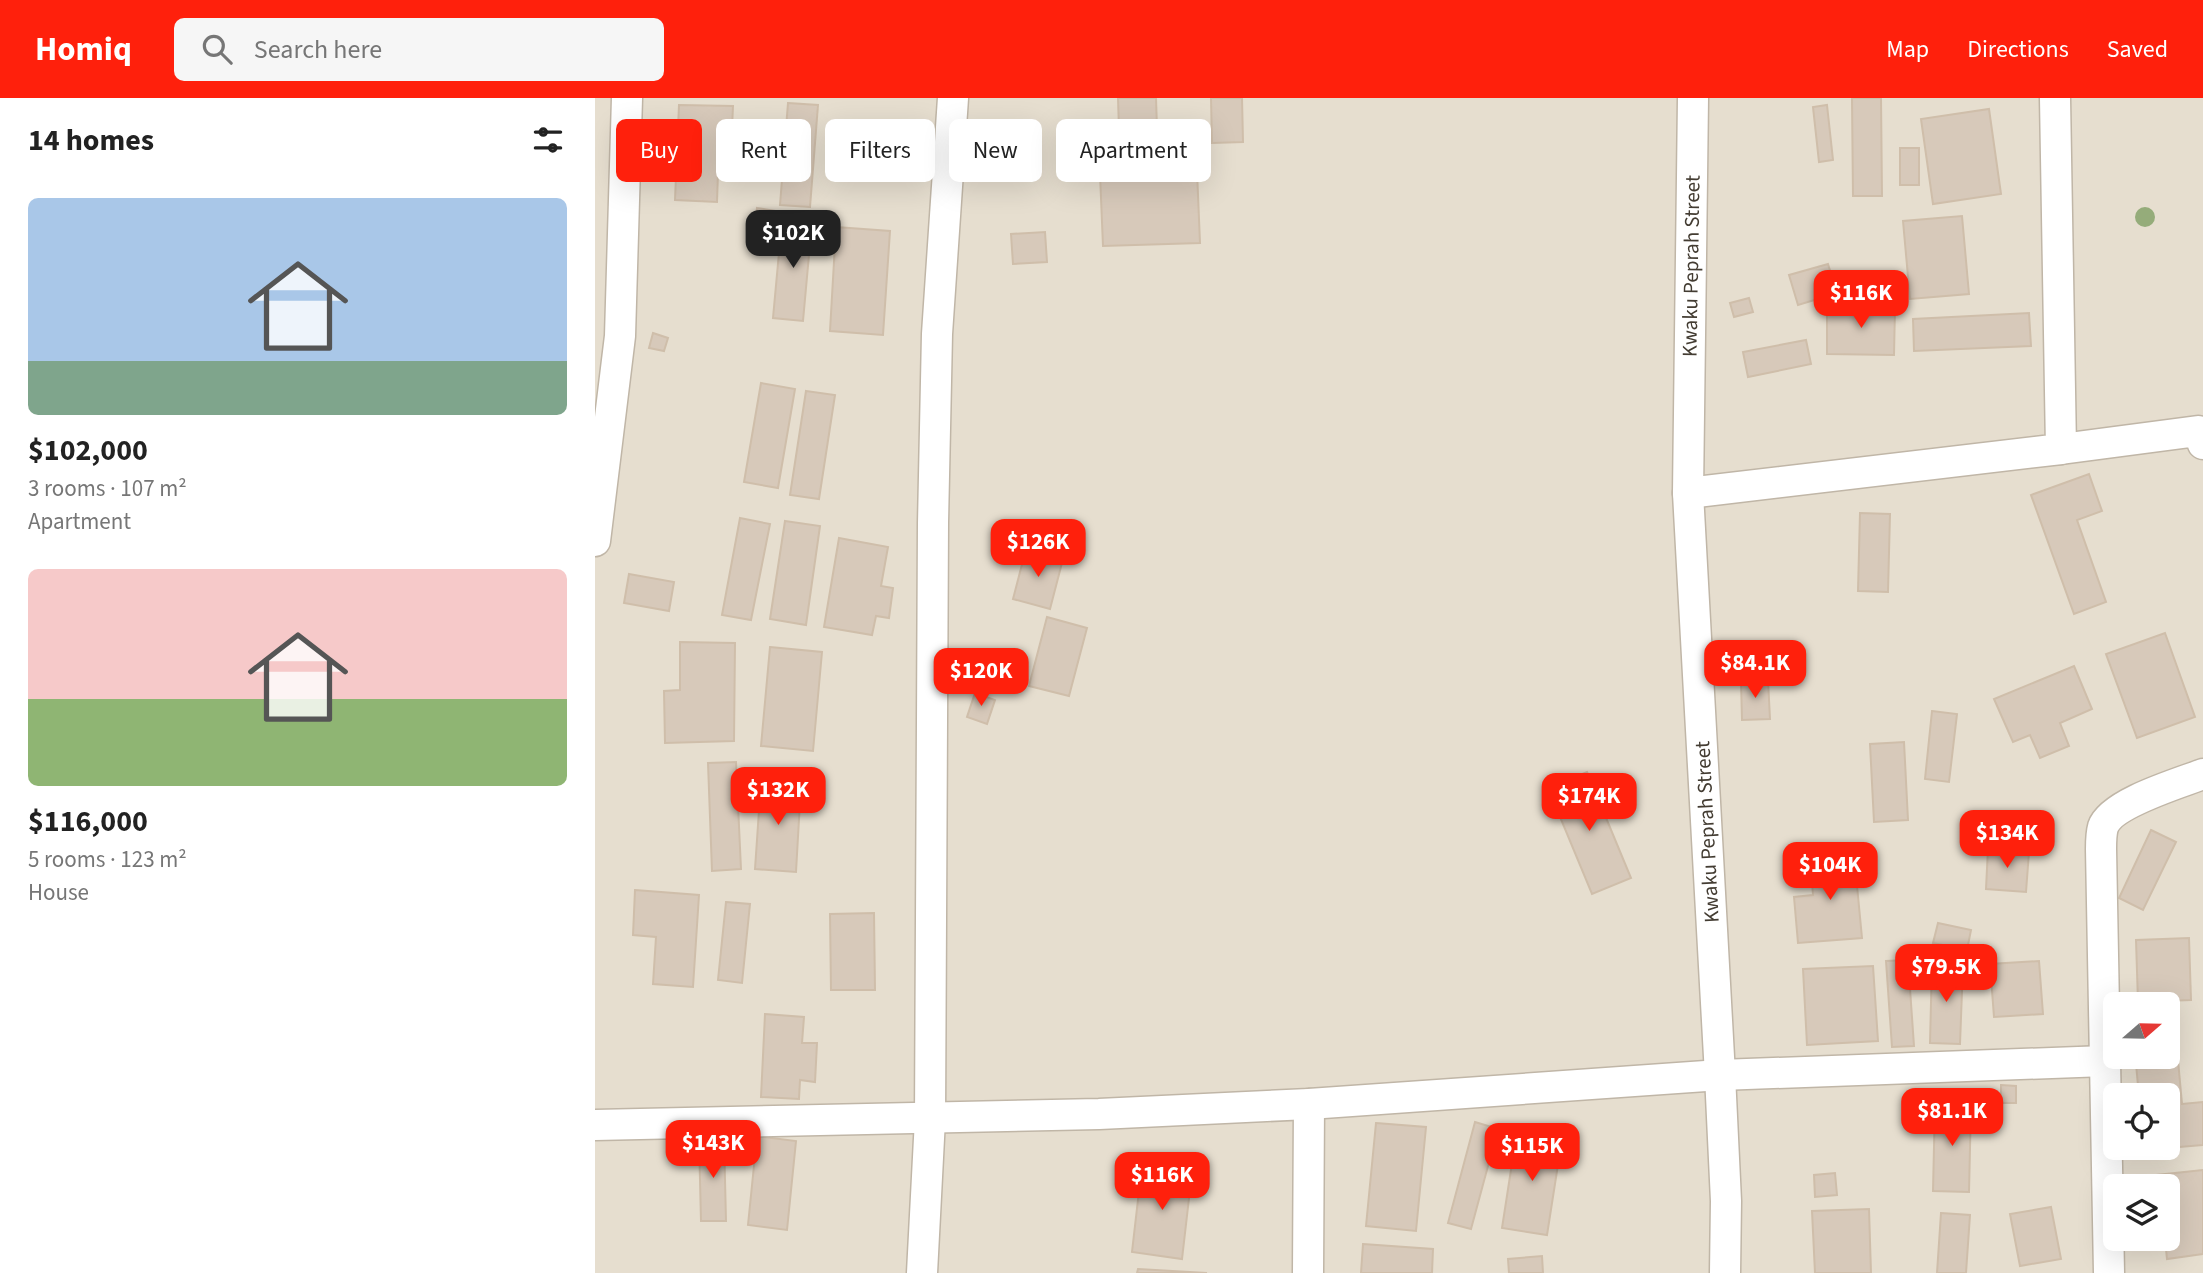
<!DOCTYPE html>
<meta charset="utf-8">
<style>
:root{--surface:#fff;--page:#f6f6f6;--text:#222;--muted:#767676;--accent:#ff200c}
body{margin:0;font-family:"Source Sans 3",sans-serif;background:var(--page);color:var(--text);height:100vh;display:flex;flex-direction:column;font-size:26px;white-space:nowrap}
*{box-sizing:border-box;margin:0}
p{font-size:23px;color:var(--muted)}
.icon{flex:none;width:38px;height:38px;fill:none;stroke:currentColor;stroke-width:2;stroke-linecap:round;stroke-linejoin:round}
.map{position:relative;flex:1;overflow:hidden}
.panel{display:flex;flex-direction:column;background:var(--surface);width:595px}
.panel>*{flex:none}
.guide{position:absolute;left:21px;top:21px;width:665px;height:63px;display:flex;gap:14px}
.needle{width:46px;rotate:70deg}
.fabs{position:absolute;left:1508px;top:894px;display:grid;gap:14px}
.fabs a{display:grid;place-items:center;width:77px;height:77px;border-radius:10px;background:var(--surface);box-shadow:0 7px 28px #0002;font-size:35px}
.price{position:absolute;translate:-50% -60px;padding:0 16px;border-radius:14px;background:var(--accent);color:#fff;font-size:23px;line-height:46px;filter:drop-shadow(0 2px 4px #0008)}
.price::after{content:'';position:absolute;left:50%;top:42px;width:21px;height:16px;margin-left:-10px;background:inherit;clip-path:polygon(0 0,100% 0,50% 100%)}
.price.current{background:#222;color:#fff}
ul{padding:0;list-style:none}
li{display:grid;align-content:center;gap:14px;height:371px;padding:0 28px}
li span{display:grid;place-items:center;height:217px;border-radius:10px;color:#555}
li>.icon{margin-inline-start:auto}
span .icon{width:126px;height:126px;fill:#fffc;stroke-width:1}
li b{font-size:30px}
h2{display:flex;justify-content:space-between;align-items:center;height:84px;padding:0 28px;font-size:30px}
.pill{padding:0 24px;border-radius:10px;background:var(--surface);box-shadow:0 7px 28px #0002;font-size:24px;line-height:63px}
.pill.current{background:var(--accent);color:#fff}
header{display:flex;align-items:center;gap:42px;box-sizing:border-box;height:98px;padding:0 35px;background:var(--accent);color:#fff}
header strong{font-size:33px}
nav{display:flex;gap:38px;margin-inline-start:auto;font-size:24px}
.search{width:490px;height:63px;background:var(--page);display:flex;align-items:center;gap:18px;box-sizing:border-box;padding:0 24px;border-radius:10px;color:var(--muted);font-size:26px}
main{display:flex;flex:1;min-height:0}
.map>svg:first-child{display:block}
.residential{fill:#e6decf;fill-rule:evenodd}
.building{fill:#d7c9ba;stroke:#cfbeaa;stroke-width:2}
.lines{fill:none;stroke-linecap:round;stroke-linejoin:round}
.minor-casing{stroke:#c0b6a7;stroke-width:33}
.minor{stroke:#fff;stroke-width:30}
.tree{fill:#95ac7a}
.labels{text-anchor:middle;stroke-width:5;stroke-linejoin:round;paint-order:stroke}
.street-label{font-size:21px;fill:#433c32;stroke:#fff}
</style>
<header>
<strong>Homiq</strong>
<div class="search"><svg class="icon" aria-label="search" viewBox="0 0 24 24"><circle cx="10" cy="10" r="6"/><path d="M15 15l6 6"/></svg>Search here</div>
<nav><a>Map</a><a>Directions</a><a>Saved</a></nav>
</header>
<main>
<section class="panel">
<h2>14 homes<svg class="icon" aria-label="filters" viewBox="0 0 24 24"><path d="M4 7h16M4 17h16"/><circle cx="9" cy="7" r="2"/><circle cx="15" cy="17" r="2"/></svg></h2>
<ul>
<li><span style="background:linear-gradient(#a9c7e8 75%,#7fa58c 0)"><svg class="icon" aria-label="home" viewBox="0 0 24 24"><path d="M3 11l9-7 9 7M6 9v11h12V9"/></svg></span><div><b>$102,000</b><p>3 rooms · 107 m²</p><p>Apartment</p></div></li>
<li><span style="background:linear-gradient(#f6c9c9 60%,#8fb573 0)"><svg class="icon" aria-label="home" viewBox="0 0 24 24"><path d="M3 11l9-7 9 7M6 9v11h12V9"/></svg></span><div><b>$116,000</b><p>5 rooms · 123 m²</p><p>House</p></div></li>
</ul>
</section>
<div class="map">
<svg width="1608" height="1175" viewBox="0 0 1608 1175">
<rect width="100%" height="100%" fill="#f2ece2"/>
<path class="residential" d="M0,0H1608V1175H0ZM1521,906H1573V959H1521ZM1521,998H1573V1050H1521ZM1521,1088H1573V1141H1521Z"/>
<g class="building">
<path d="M523,0H561L563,62L525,63Z"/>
<path d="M616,0H647L648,44L617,45Z"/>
<path d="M1257,0H1286L1287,98H1258Z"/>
<path d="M193,5L223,7L215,109L185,107Z"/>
<path d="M84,7L138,8L137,30L156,31L154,76L123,74L122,104L80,102Z"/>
<path d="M1232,7L1238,62L1224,64L1218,9Z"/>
<path d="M1394,11L1406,96L1338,106L1326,21Z"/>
<rect x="1305" y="50" width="19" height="37"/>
<path d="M526,67H562V75L602,73L605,145L508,148L505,76H527Z"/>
<path d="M162,110L181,113L177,141L158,138Z"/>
<path d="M1367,118L1374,196L1315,201L1308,123Z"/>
<path d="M187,122L217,124L208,223L178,220Z"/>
<path d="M241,129L295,133L288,237L235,233Z"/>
<path d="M450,134L452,164L418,166L416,136Z"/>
<path d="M1233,166L1242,195L1203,207L1194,177Z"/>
<path d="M1154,200L1158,214L1139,219L1135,205Z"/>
<path d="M1232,208L1300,209L1299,257L1232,256Z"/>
<path d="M1434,215L1436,248L1319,253L1318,221Z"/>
<path d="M58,235L73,240L69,253L54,250Z"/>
<path d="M1211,242L1216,266L1153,279L1148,254Z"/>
<path d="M166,285L200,291L183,390L149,384Z"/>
<path d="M211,293L240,297L224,401L195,397Z"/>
<path d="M1494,376L1507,413L1482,422L1511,504L1479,516L1436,397Z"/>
<path d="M1265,415L1295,416L1293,494L1263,493Z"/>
<path d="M145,420L175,426L156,522L127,517Z"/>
<path d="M190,423L225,428L211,527L175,521Z"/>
<path d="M244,440L293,449L286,488L298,490L294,520L281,518L277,537L229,529Z"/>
<path d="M431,451L468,461L455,511L418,501Z"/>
<path d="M34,476L79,484L74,513L29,505Z"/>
<path d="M452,519L492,530L474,598L434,588Z"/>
<path d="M1570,535L1600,619L1542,640L1511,556Z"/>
<path d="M85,544L140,545L139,643L70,645L69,593L85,592Z"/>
<path d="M175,549L227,554L218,653L166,648Z"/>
<path d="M1479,568L1497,611L1465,625L1474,648L1445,660L1435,637L1418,644L1399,601Z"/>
<path d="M1173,582L1175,621L1147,622L1146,583Z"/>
<path d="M380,595L400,602L392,626L372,619Z"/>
<path d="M1337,613L1362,616L1354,684L1330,681Z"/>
<path d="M1309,644L1313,722L1279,724L1275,646Z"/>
<path d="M141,664L146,771L117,773L113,665Z"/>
<path d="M992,674L1036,780L997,796L953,690Z"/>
<path d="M166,683L206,686L201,774L160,771Z"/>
<path d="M1556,732L1581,744L1548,812L1524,800Z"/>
<path d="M1393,750L1434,754L1431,794L1391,791Z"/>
<path d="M1259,756L1267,840L1203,845L1199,799L1218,797L1215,760Z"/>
<path d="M40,792L104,797L98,889L58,886L61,839L38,837Z"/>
<path d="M131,804L155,806L147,885L123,882Z"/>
<path d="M279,815L280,892H236L235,816Z"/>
<path d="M1343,825L1376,832L1372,852L1338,845Z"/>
<path d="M1594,840L1596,902L1543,904L1541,842Z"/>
<path d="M1313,862L1319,948L1297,949L1291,863Z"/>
<path d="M1444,863L1448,916L1399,919L1395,866Z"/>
<path d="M1337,865L1368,867L1365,946L1335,945Z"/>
<path d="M1278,868L1283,943L1212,947L1208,871Z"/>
<path d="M170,916L209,919L207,945H222L220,984L205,982L204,1001L166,999Z"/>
<path d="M1583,962L1587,1006L1608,1004V1047L1549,1052V1050H1573V998H1544L1541,966Z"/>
<path d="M1406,987L1421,988V1005H1406Z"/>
<path d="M1340,1005L1376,1006L1374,1094L1338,1093Z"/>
<path d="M880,1024L903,1031L876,1131L853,1125Z"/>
<path d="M781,1025L831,1029L821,1133L771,1128Z"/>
<path d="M922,1033L967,1041L952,1137L907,1130Z"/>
<path d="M162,1038L201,1043L192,1132L153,1127Z"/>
<path d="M129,1040L131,1123H106L104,1041Z"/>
<path d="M547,1067L597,1074L587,1161L537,1154Z"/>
<path d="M1608,1072V1156L1572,1161L1570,1141H1573V1088H1564L1562,1077Z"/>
<path d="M1240,1075L1242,1097L1220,1099L1219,1077Z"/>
<path d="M1456,1109L1466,1161L1425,1168L1415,1116Z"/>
<path d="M1274,1111L1276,1175H1220L1217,1113Z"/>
<path d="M1346,1115L1375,1117L1371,1175H1342Z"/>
<path d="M768,1146L838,1151L837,1175H766Z"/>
<path d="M947,1158L948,1175H914L913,1161Z"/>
<path d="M543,1171L612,1175H542Z"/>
</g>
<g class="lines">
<g class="minor-casing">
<g id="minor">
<path d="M1098,0L1093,395L1125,977L1131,1103L1130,1175"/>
<path d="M1466,351L1603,333L1608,346"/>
<path d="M1093,395L1466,351L1460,0"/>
<path d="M0,443L25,238L32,0"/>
<path d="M0,1027L504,1016L714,1006L1125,977L1510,963"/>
<path d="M327,1175L335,1021L338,425L342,236L358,0"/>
<path d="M713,1175L714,1006"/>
<path d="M1514,1175L1506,751C1506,744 1506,736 1508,729C1516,705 1585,685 1608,676"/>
</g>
</g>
<use href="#minor" class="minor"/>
</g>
<circle class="tree" cx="1550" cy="119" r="10"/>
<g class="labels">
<g class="street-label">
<text transform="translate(1096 168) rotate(-89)" y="7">Kwaku Peprah Street</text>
<text transform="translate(1112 734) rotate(-93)" y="7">Kwaku Peprah Street</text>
</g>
</g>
</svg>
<div class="fabs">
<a><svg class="needle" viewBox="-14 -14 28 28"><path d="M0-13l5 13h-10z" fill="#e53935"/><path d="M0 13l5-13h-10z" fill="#767676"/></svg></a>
<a><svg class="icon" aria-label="locate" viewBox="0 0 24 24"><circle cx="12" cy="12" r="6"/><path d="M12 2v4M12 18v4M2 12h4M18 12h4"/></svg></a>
<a><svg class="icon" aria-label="layers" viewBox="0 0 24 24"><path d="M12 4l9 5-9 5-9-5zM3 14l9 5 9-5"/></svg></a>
</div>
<b class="price current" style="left:198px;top:172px">$102K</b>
<b class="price" style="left:1266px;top:232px">$116K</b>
<b class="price" style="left:443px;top:481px">$126K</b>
<b class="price" style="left:1160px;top:602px">$84.1K</b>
<b class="price" style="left:386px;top:610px">$120K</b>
<b class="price" style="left:183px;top:729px">$132K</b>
<b class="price" style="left:994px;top:735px">$174K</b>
<b class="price" style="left:1412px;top:772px">$134K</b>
<b class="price" style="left:1235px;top:804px">$104K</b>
<b class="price" style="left:1351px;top:906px">$79.5K</b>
<b class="price" style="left:1357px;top:1050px">$81.1K</b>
<b class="price" style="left:118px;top:1082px">$143K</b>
<b class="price" style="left:937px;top:1085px">$115K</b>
<b class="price" style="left:567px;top:1114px">$116K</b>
<div class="guide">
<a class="pill current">Buy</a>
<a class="pill">Rent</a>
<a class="pill">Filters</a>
<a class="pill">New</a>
<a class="pill">Apartment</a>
</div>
</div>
</main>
